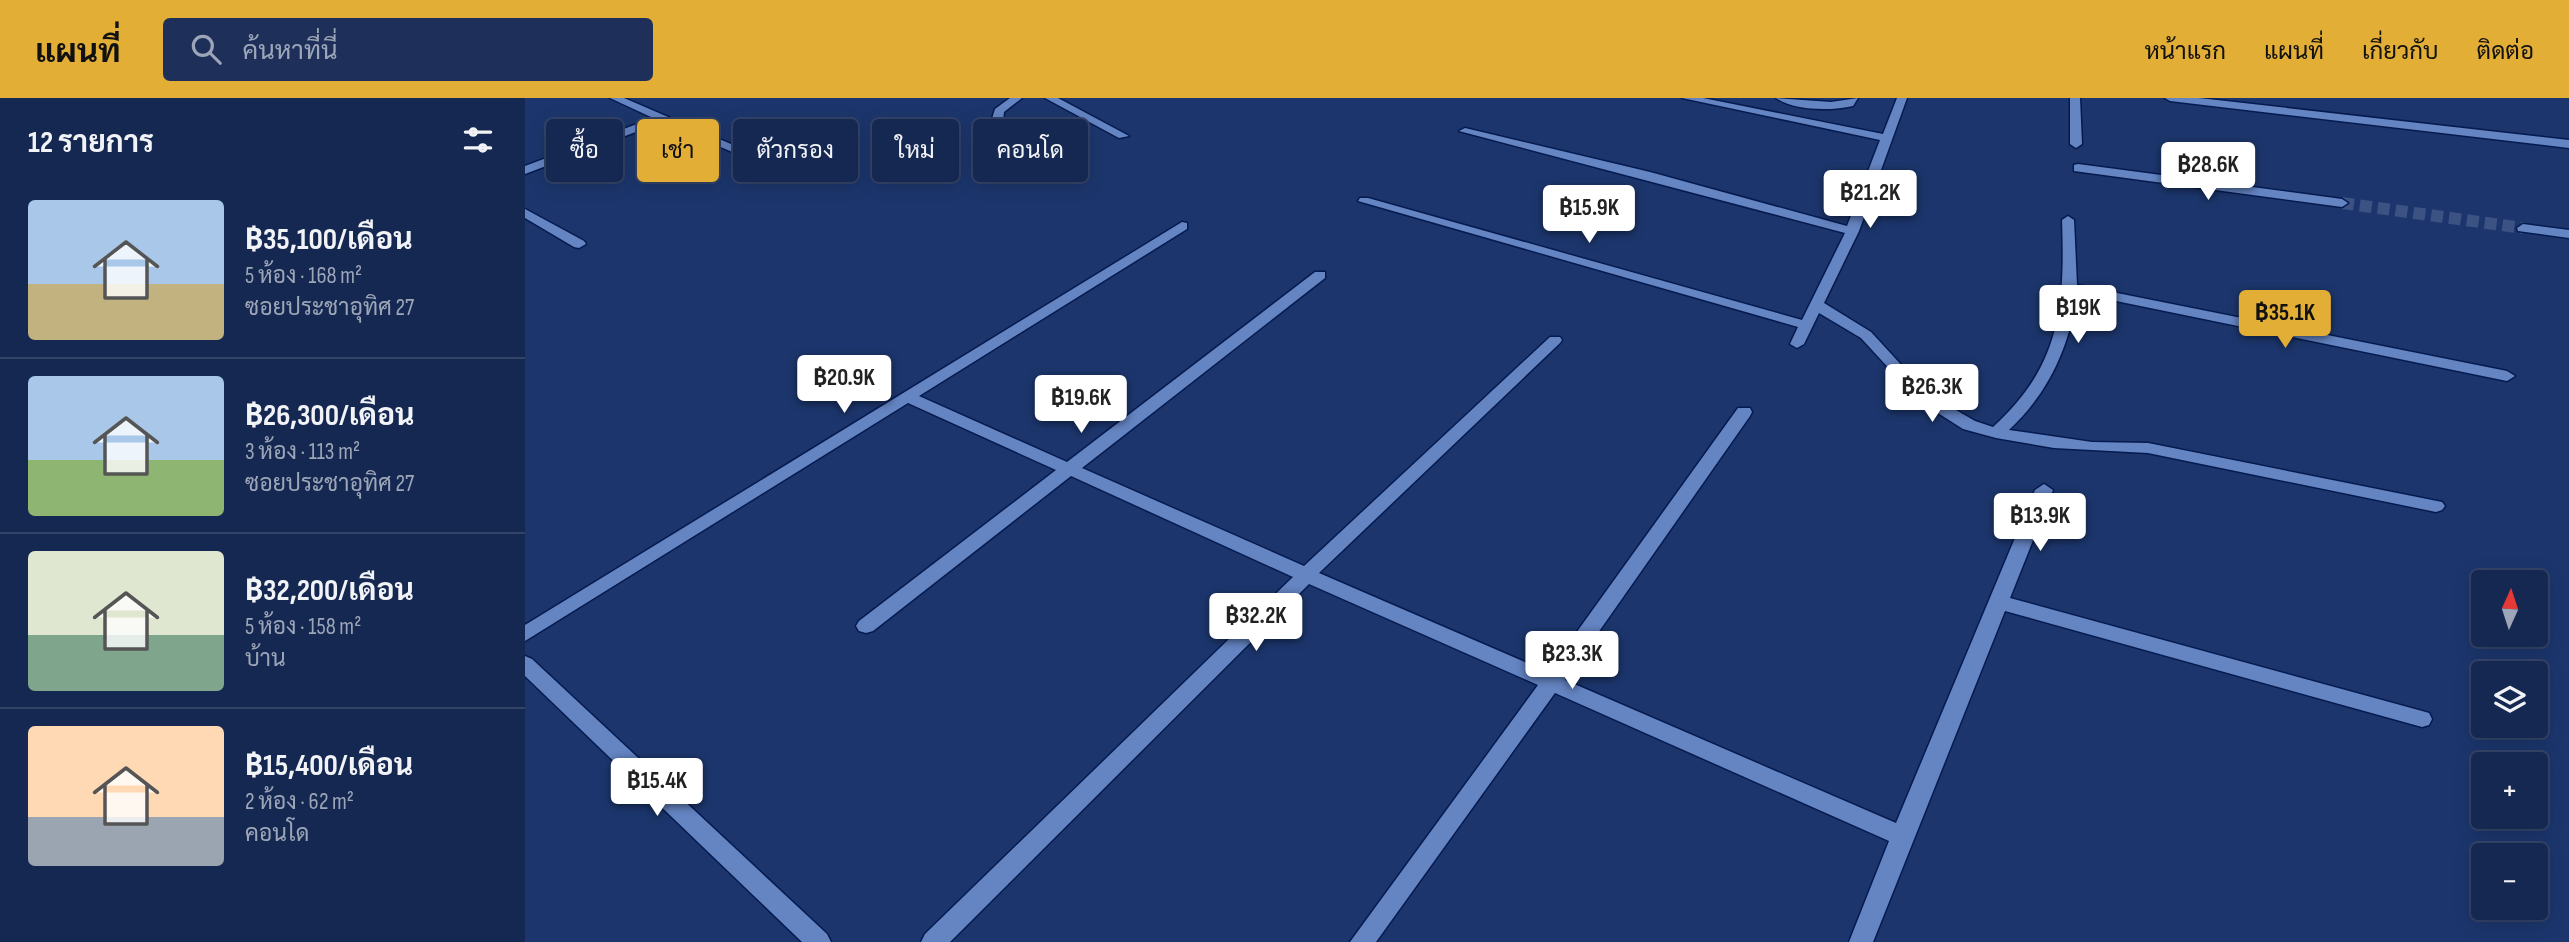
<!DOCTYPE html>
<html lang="th">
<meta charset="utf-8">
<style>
:root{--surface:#152852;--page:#1e3059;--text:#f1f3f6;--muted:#9da6b8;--line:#344469;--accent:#e3ae35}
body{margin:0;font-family:"Sofia Sans Condensed",Sarabun,sans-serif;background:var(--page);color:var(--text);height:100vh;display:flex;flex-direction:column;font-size:26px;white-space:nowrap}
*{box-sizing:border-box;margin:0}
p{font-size:23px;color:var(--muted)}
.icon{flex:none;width:38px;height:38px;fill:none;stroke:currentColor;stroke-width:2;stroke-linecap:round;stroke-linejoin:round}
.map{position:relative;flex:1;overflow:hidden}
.sheet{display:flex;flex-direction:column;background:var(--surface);width:525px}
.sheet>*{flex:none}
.top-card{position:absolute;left:21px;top:21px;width:665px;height:63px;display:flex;gap:14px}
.needle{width:46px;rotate:3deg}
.fabs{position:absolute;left:1946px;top:472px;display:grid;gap:14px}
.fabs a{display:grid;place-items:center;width:77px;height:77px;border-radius:7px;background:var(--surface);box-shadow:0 4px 18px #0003,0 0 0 2px var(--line);font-size:35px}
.price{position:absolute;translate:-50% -60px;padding:0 16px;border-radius:7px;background:#fff;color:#222;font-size:23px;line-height:46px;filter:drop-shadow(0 2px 4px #0008)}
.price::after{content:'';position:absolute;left:50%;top:42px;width:21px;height:16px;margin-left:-10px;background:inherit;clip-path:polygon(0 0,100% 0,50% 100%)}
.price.current{background:var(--accent);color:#111}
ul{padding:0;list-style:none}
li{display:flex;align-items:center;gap:21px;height:175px;padding:0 28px}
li+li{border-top:2px solid var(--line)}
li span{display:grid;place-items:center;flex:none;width:196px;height:140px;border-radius:7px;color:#555}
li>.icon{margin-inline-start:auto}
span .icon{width:84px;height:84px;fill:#fffc;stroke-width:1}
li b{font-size:30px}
h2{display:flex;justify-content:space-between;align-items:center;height:84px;padding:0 28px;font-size:30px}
.tag{padding:0 24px;border-radius:7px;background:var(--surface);box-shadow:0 4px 18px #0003,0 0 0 2px var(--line);font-size:24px;line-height:63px}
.tag.current{background:var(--accent);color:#111}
header{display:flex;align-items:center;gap:42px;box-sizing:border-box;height:98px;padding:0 35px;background:var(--accent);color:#111}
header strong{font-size:33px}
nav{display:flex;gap:38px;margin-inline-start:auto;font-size:24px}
.search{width:490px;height:63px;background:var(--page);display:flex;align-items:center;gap:18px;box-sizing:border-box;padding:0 24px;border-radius:7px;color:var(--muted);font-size:26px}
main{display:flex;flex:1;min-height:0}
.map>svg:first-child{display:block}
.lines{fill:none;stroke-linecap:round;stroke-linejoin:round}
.minor-tunnel{stroke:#3b5283;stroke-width:12;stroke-dasharray:12 6;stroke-linecap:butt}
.service-casing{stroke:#051b50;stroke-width:3}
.minor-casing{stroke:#051b50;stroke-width:3}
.service{fill:#6484c2;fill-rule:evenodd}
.minor{fill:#6484c2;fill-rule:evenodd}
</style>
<header>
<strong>แผนที่</strong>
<div class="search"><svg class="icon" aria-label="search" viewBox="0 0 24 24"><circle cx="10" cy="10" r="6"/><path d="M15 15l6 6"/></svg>ค้นหาที่นี่</div>
<nav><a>หน้าแรก</a><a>แผนที่</a><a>เกี่ยวกับ</a><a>ติดต่อ</a></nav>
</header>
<main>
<section class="sheet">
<h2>12 รายการ<svg class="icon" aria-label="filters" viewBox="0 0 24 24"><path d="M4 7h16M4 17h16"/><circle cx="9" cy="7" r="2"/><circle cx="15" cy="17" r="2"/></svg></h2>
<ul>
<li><span style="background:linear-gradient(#a9c7e8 60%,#c2b280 0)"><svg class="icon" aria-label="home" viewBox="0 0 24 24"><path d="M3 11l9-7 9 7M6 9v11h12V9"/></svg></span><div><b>฿35,100/เดือน</b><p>5 ห้อง · 168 m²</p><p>ซอยประชาอุทิศ 27</p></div></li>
<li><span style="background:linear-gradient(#a9c7e8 60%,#8fb573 0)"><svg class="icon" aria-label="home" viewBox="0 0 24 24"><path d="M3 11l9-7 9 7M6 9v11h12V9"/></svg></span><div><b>฿26,300/เดือน</b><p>3 ห้อง · 113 m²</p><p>ซอยประชาอุทิศ 27</p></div></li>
<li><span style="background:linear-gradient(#dfe7d0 60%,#7fa58c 0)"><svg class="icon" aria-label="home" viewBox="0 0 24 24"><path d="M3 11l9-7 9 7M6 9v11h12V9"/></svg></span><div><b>฿32,200/เดือน</b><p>5 ห้อง · 158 m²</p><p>บ้าน</p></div></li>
<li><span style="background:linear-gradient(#ffd9b3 65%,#9aa5b1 0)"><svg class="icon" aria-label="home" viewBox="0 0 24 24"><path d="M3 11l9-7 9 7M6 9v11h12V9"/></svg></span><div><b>฿15,400/เดือน</b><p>2 ห้อง · 62 m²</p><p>คอนโด</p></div></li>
</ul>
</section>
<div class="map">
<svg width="2044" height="844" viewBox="0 0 2044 844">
<rect width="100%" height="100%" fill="#1c366d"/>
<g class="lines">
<path class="minor-tunnel" d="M1817,105L1998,130"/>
<g class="service-casing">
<g id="service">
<path d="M485,0H497L479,14L478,23L503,36V40C490,42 475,33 466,24L470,11Z"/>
<path d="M520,0H533L604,38L594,40Z"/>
<path d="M1251,0L1306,4L1333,0L1328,8C1306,13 1269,13 1251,0Z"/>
</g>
</g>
<g class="minor-casing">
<g id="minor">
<path d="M85,0H99L255,67L245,70L137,24L0,76V68L128,20Z"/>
<path d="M1157,0H1178L1358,36L1372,0H1382L1334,133L1299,205L1346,234L1391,283L1417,304L1450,323L1468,329C1536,268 1540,207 1537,122L1543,118L1549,122L1552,187L1982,273L1990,278L1982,283L1552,195C1545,248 1523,296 1484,332L1567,344L1623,345L1917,404L1920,408L1917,412L1911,414L1623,355L1529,350L1471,340L1438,331L1405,310L1381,289L1336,240L1294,215L1279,246L1272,250L1265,246L1273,229L833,103L835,100H843L1277,222L1320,135L934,33L940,30L1125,74L1322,128L1355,42Z"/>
<path d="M1545,0H1555L1557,46L1551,50L1545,46Z"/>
<path d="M1640,0H1674L2044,42V50L1645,3Z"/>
<path d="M1553,66L1817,101L1823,105L1817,109L1549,73V67Z"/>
<path d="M0,111L59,143L61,146L54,150L49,149L0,120Z"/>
<path d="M657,124L662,125V131L394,298L542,364L790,174H800V180L557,370L779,468L1025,239H1035L1037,242L1035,245L794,475L1023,574L1213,310H1225L1227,314L1225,318L1040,582L1371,725L1510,392L1519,386L1528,392L1485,500L1897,613L1904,615L1907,621L1904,627L1897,629L1480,513L1348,844H1324L1364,743L1030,595L851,844H825L1013,587L784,486L425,844H396L400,836L768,479L546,378L348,533L341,535L334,533L331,528L334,523L531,372L383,305L0,543V527Z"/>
<path d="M1998,126L2044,132V140L1993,133L1992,130Z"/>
<path d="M0,558L7,561L302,836L306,844H277L0,578Z"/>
</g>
</g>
<use href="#service" class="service"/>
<use href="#minor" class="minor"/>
</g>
</svg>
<div class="fabs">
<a><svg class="needle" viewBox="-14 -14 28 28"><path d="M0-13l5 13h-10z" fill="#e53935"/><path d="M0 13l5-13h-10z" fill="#9da6b8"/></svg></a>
<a><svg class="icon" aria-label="layers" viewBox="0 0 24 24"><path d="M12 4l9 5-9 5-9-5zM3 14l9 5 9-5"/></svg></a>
<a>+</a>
<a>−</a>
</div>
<b class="price" style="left:1683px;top:104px">฿28.6K</b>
<b class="price" style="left:1345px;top:132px">฿21.2K</b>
<b class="price" style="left:1064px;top:147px">฿15.9K</b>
<b class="price" style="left:1553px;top:247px">฿19K</b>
<b class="price current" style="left:1760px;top:252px">฿35.1K</b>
<b class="price" style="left:319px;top:317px">฿20.9K</b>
<b class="price" style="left:1407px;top:326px">฿26.3K</b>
<b class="price" style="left:556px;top:337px">฿19.6K</b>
<b class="price" style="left:1515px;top:455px">฿13.9K</b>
<b class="price" style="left:731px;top:555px">฿32.2K</b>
<b class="price" style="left:1047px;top:593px">฿23.3K</b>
<b class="price" style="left:132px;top:720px">฿15.4K</b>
<div class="top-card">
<a class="tag">ซื้อ</a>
<a class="tag current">เช่า</a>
<a class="tag">ตัวกรอง</a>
<a class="tag">ใหม่</a>
<a class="tag">คอนโด</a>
</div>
</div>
</main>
